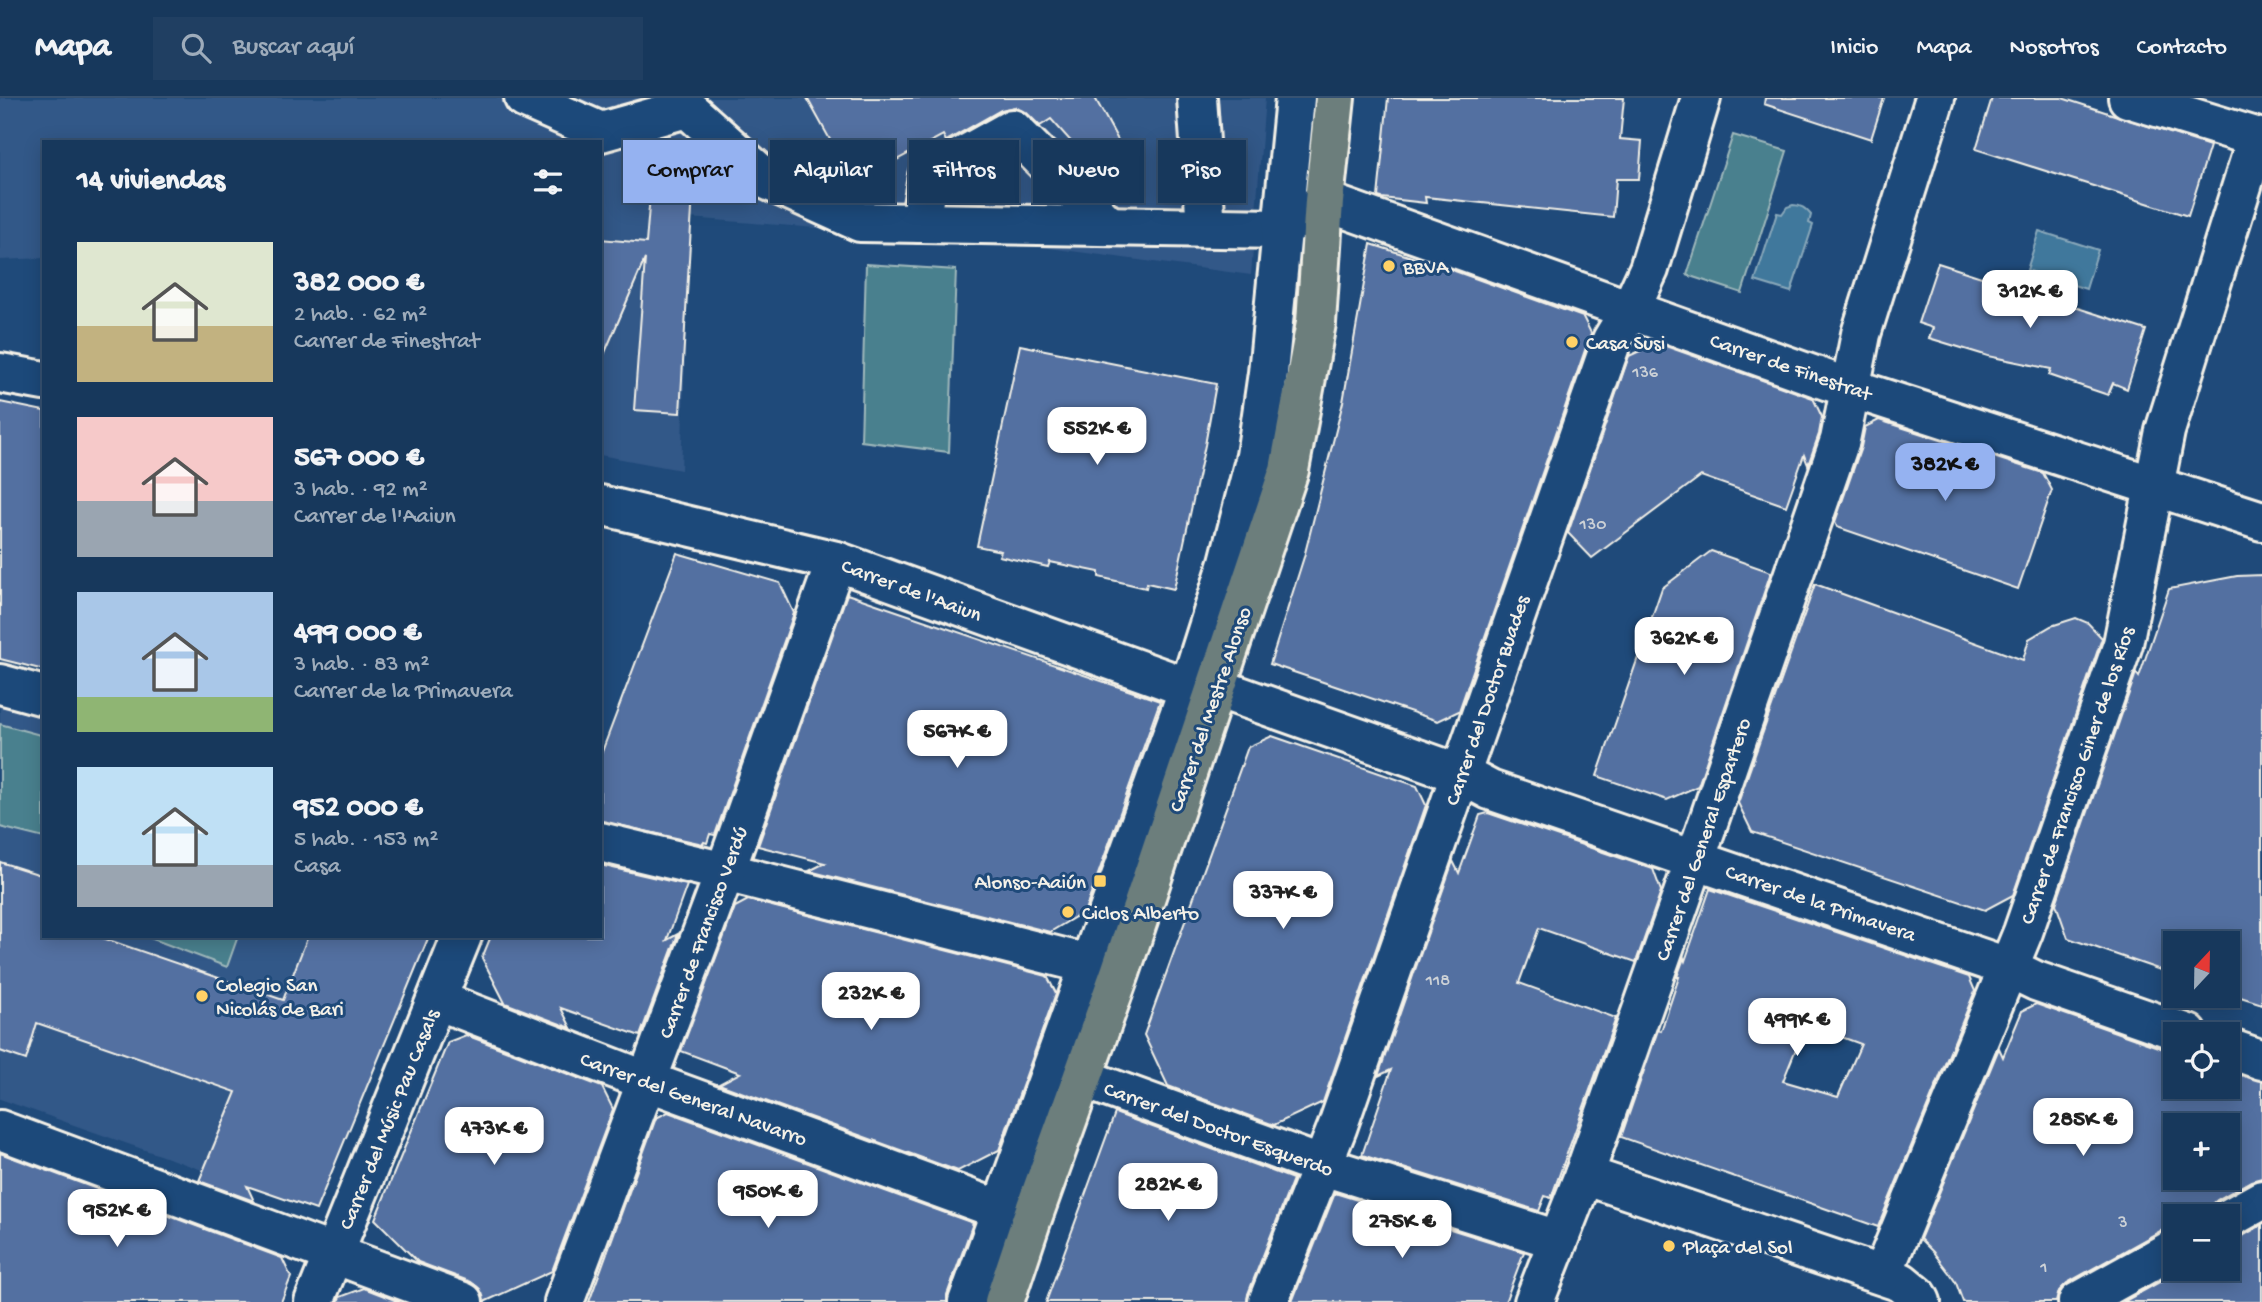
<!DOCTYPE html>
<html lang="es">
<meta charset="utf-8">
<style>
:root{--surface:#17385c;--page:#203f62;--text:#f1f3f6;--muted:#9eacbb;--line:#365272;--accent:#95b2f1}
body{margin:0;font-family:"Gochi Hand",sans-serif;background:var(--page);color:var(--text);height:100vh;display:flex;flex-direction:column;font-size:26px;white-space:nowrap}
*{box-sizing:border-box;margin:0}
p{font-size:23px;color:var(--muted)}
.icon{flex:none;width:38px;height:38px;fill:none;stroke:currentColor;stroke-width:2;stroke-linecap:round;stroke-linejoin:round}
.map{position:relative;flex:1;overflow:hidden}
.sheet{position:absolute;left:42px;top:42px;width:560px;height:798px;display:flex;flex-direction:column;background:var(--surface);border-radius:0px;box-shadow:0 4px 18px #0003,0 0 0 2px var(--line)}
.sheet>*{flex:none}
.banner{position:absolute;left:623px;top:42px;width:665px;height:63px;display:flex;gap:14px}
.needle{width:46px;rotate:22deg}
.tools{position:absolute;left:2163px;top:833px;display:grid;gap:14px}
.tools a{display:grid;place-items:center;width:77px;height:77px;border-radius:0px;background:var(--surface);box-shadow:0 4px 18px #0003,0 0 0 2px var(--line);font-size:35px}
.price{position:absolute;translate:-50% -60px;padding:0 16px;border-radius:14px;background:#fff;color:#222;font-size:23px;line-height:46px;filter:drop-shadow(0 2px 4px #0008)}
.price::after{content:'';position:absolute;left:50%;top:42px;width:21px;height:16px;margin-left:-10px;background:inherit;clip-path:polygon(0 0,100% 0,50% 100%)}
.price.on{background:var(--accent);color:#111}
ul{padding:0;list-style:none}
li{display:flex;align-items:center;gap:21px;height:175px;padding:0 35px}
li span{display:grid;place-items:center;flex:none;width:196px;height:140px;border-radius:0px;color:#555}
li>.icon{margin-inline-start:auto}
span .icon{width:84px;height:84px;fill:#fffc;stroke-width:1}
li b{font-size:30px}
h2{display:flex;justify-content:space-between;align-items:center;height:84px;padding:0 35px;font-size:30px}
.chip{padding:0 24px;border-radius:0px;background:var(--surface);box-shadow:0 4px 18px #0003,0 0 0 2px var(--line);font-size:24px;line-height:63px}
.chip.on{background:var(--accent);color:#111}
header{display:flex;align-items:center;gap:42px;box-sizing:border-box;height:98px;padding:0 35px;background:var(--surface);border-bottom:2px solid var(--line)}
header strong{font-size:33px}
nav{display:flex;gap:38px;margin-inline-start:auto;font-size:24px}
.search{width:490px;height:63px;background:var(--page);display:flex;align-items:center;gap:18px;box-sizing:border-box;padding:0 24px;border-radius:0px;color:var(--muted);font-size:26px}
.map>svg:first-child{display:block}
.built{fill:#335888}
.green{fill:#4a808e;stroke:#9fb8bb;stroke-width:2}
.water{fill:#41789c;stroke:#89a8ba;stroke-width:2}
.building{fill:#5370a1;stroke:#f4f1e8;stroke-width:2;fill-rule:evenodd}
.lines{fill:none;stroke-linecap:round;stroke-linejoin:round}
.minor-casing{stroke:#f4f1e8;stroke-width:44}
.major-casing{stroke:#f4f1e8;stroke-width:44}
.minor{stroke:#1f4a7a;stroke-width:38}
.major{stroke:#6c7e7c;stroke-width:38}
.poi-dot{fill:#ffd166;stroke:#1f4a7a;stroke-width:2.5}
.labels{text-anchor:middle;stroke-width:6;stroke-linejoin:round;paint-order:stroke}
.number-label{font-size:18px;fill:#ccd1d6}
.poi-label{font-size:21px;fill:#f4f1e8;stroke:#1f4a7a;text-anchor:start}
.street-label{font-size:21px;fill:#f4f1e8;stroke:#1f4a7a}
</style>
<header>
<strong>Mapa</strong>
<div class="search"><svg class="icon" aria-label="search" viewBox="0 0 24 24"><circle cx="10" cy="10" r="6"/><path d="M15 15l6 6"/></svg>Buscar aquí</div>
<nav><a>Inicio</a><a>Mapa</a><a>Nosotros</a><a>Contacto</a></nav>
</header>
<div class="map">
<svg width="2262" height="1204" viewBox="0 0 2262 1204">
<rect width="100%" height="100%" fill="#1f4a7a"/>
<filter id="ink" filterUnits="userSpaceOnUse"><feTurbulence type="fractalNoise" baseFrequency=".0143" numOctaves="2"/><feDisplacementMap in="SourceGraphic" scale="14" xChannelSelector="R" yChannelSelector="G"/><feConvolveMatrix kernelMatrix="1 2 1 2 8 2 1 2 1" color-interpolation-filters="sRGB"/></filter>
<g filter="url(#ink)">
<g class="built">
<path d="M0,0H1265L1251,177L1019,146L690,120L681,372L600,357V44H44V160L0,162Z"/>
<path d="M0,601L44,613V838H429L316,1112L0,1001Z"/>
</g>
<g class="green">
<path d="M1733,37L1787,53L1742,195L1687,177Z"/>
<path d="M866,166L956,172L949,354L861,343Z"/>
<path d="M0,626L44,638V740L0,729Z"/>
<path d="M145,838H238L227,869Z"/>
</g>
<g class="water">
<path d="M1793,107C1801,107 1805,110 1811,117L1809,125L1813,127L1791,194L1755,183L1777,115L1782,116L1787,109Z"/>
<path d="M2039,133L2098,152L2086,191L2027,172Z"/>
</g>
<g class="building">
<path d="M807,0H1095L1125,55L1100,57L1087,54L1075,48L1051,21L1040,28L1027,15L1014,9L1001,12L946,43L943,37L854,85Z"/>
<path d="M1388,0H1624L1620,41L1642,43L1639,81H1616L1613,119L1425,99L1426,105L1382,100L1378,99Z"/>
<path d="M1765,0H1884L1871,41L1764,6Z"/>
<path d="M1992,0H2062L2210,48L2188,118L1976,51Z"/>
<path d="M695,60L680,315L634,312L645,161L600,266V141L646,145L651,85Z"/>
<path d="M1371,146L1452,172L1583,219L1591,235L1459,613L1438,623L1270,566L1304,459L1343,304Z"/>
<path d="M1938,165L2146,232L2127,291L2113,285L2108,297L2049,277L2051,271L1988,258L1929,240L1933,230L1918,225Z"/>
<path d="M1657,245L1813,300L1822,319L1819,336L1808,367L1804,357L1786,408L1701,378L1592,460L1568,435L1629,258Z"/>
<path d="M1020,247L1216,286L1205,347L1174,491L1147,485L1146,490L1099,479V474L1050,464L1048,469L999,458L1001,453L977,448Z"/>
<path d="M0,304L44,313V572L0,561Z"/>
<path d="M1879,322L2043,375L2052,392L2018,491L1837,429L1835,424L1861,349L1865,329Z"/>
<path d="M1711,453L1771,474L1698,688L1667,702L1597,678L1662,490Z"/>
<path d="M677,455L780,485L794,515L715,737L710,736L707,745L704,744L703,746L600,723V659Z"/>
<path d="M2262,477V906L2228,895V845H2175V877L2068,840L2056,806L2136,575L2139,579L2169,491L2237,478Z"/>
<path d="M1815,486L2023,562L2029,541L2051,528L2076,520L2088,525L2102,540L2013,797L1985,812L1752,734L1738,705Z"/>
<path d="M847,496L1160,603L1085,813L1050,834L809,773L825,765L758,748Z"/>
<path d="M1272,638L1417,688L1426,707L1323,1004L1274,1027L1168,988L1144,937L1248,649Z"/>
<path d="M1488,715L1653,771L1661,793L1636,864L1539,830L1519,885L1616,920L1551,1100L1545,1098L1539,1113L1362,1057L1391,972L1378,978L1453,763L1459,775L1480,717Z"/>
<path d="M0,764L44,778V838H97L283,902L308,838H429L316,1112L247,1088L254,1103L199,1083L236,994L37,925L26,962L0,953Z"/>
<path d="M600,767L687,787L667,842L678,836L640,938L561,910L571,930L505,905L482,860L491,838H600Z"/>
<path d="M1710,791L1969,879L1975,893L1878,1129L1621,1039L1658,932L1661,933L1679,879H1677L1684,860L1685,863ZM1806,926L1861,946L1838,999L1783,983Z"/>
<path d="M748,802L1047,878L1056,895L999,1052L958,1073L719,986L740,975L681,953L735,809Z"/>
<path d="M2036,906L2175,955V989H2228V973L2262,983V1080L2251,1083L2217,1102L2210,1109L2207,1118H2175V1128L2164,1131L2067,1185L2059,1193L2056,1204H1963L1956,1185L1950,1176L1933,1154L1920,1141L1999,950L2003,959L2022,913ZM2175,1027H2228V1080H2175Z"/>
<path d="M466,937L602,989L613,1011L552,1173L484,1204L480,1191L471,1184L418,1164L375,1121L448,944Z"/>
<path d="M668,1014L973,1125L947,1197V1204H589L656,1020Z"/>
<path d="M1115,1015L1293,1081L1248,1196L1247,1204H1046Z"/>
<path d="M0,1055L282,1160L291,1179L281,1204H0Z"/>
<path d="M1335,1095L1524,1154L1505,1204H1292Z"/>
<path d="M2262,1127V1204H2123L2183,1171H2228V1143L2239,1140Z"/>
<path d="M364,1190L400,1204H338L340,1199Z"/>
</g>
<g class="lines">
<g class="minor-casing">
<g id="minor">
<path d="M524,0L601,34L687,10"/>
<path d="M682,0L687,10L767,82L860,124L1282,131L1324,103L1829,283L2262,423"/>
<path d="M1197,0L1206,129"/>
<path d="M2128,0L2262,41"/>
<path d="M920,125L928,78L1012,31L1109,128"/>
<path d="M0,275L44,283"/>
<path d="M600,407L836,463L1189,590H1217L1460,676L1490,692L2007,869L2036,883L2188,936"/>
<path d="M0,586L44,598"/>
<path d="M600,744L725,774L1115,873"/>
<path d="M437,902L647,983L1025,1121"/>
<path d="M2228,950L2262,962"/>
<path d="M1082,980L1323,1068L1558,1142"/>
<path d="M0,1032L463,1204"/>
<path d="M1584,1077L1901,1184L1918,1198L1921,1204"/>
<path d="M2228,1121L2262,1102"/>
<path d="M1882,1177L2023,834L2123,546L2165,333L2257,40"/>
<path d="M314,1204L462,838"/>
<path d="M564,1204L725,774L836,463"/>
<path d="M968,1204L1189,590L1229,464L1256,358L1268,275L1295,0"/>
<path d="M1268,1204L1337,1030L1612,242L1630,212L1649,171L1701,0"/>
<path d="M1534,1204L1584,1077L1709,722L1840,342L1861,236L1935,0"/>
<path d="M2078,1204L2175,1150"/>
</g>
</g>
<g class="major-casing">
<path id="major" d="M1004,1204L1031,1123L1120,875L1289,372L1316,225L1324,103L1335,0"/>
</g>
<use href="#minor" class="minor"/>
<use href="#major" class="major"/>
</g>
</g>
<g class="poi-dot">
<circle cx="1389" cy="168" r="7"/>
<circle cx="1572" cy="244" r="7"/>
<rect x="1093" y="776" width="14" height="14" rx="3.5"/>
<circle cx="1068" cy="814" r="7"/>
<circle cx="202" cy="898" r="7"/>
<circle cx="1669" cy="1148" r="7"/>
</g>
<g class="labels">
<g class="number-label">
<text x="1645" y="279">136</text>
<text x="1593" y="431">130</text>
<text x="1438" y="887">118</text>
<text x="2123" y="1129">3</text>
<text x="2044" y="1174">1</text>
</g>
<g class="poi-label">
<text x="1403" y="175">BBVA</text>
<text x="1586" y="251">Casa Susi</text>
<text x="1086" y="790" text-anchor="end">Alonso-Aaiún</text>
<text x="1082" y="821">Ciclos Alberto</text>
<text x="216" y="893">Colegio San<tspan x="216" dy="24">Nicolás de Bari</tspan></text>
<text x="1683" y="1155">Plaça del Sol</text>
</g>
<g class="street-label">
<text transform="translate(1791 268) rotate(19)" y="7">Carrer de Finestrat</text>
<text transform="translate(912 491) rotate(20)" y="7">Carrer de l'Aaiun</text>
<text transform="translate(1486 602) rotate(-71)" y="7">Carrer del Doctor Buades</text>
<text transform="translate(1209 611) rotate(-71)" y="7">Carrer del Mestre Alonso</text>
<text transform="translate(2076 677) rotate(-71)" y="7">Carrer de Francisco Giner de los Ríos</text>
<text transform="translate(1702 741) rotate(-71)" y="7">Carrer del General Espartero</text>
<text transform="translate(1821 804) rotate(19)" y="7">Carrer de la Primavera</text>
<text transform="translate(702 834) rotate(-70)" y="7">Carrer de Francisco Verdú</text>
<text transform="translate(694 1000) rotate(20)" y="7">Carrer del General Navarro</text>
<text transform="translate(388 1021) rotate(-68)" y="7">Carrer del Músic Pau Casals</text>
<text transform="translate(1219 1030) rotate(20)" y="7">Carrer del Doctor Esquerdo</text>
</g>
</g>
</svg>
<div class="tools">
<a><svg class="needle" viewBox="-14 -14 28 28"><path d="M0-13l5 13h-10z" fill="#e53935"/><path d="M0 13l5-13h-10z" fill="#9eacbb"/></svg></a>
<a><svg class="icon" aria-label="locate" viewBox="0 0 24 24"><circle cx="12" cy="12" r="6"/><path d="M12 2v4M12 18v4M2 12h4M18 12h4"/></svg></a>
<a>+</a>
<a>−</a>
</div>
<b class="price" style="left:2030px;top:232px">312K €</b>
<b class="price" style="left:1097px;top:369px">552K €</b>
<b class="price on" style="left:1945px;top:405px">382K €</b>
<b class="price" style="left:1684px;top:579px">362K €</b>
<b class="price" style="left:957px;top:672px">567K €</b>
<b class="price" style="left:1283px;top:833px">337K €</b>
<b class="price" style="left:871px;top:934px">232K €</b>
<b class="price" style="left:1797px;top:960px">499K €</b>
<b class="price" style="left:2083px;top:1060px">285K €</b>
<b class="price" style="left:494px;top:1069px">473K €</b>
<b class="price" style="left:1168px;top:1125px">282K €</b>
<b class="price" style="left:768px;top:1132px">950K €</b>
<b class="price" style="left:117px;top:1151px">952K €</b>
<b class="price" style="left:1402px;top:1162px">275K €</b>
<div class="banner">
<a class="chip on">Comprar</a>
<a class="chip">Alquilar</a>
<a class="chip">Filtros</a>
<a class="chip">Nuevo</a>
<a class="chip">Piso</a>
</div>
<section class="sheet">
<h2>14 viviendas<svg class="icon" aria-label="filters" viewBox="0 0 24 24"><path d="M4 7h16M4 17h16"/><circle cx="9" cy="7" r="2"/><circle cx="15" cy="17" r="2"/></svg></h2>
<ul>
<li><span style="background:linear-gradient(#dfe7d0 60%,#c2b280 0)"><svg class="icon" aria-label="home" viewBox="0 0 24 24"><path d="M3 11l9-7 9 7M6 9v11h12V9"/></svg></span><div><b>382 000 €</b><p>2 hab. · 62 m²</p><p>Carrer de Finestrat</p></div></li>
<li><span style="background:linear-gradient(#f6c9c9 60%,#9aa5b1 0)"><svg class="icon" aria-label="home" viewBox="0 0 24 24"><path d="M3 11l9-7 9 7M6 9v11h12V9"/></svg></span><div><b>567 000 €</b><p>3 hab. · 92 m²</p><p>Carrer de l'Aaiun</p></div></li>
<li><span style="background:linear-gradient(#a9c7e8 75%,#8fb573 0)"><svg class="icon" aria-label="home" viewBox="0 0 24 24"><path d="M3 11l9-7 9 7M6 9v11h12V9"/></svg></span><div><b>499 000 €</b><p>3 hab. · 83 m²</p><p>Carrer de la Primavera</p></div></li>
<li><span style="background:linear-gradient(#bfe0f5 70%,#9aa5b1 0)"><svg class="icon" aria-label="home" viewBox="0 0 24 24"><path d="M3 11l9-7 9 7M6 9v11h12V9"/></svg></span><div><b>952 000 €</b><p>5 hab. · 153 m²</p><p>Casa</p></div></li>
</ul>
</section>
</div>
